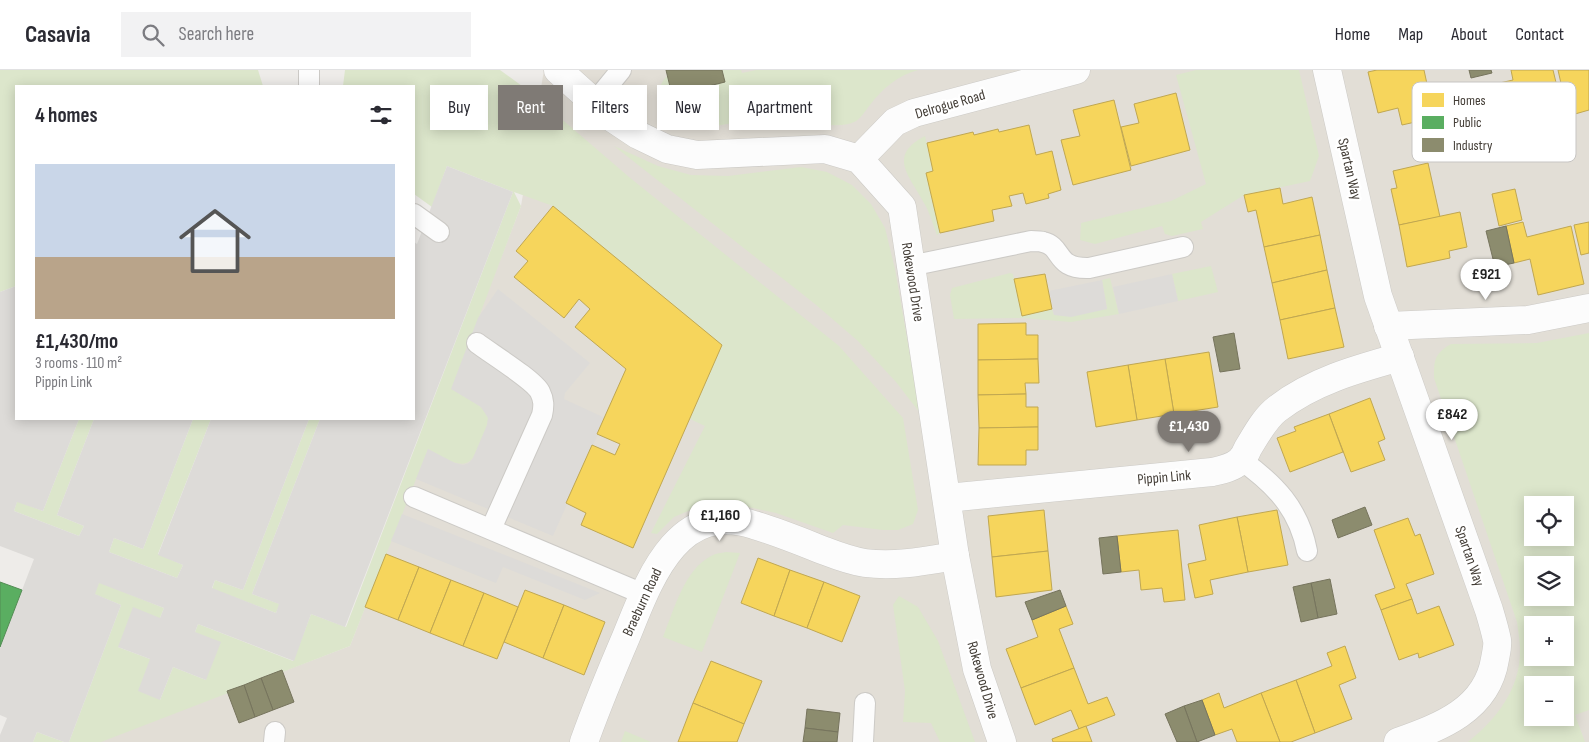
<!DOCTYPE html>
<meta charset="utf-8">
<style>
:root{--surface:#fff;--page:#f2f2f3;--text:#2b2b33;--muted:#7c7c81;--line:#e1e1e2;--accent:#7f7a75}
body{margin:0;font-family:"Sofia Sans Condensed",sans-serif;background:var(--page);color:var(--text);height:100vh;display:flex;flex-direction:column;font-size:19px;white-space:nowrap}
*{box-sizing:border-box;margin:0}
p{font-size:16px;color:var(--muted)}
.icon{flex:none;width:28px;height:28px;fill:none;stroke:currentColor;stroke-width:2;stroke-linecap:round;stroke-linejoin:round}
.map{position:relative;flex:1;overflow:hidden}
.drawer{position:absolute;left:15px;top:15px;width:400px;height:335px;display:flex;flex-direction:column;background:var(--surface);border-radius:0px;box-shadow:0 2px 12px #0003}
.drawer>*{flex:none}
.banner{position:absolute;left:430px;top:15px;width:475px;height:45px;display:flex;gap:10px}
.tools{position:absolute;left:1524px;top:426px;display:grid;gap:10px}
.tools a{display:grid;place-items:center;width:50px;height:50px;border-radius:0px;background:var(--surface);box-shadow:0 2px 12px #0003;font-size:25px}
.price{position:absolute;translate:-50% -42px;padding:0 11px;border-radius:18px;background:#fff;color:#222;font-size:16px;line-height:32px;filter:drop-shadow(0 1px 2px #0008)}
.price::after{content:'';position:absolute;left:50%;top:30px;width:15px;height:11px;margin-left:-8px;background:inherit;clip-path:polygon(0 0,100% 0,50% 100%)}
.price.on{background:var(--accent);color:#fff}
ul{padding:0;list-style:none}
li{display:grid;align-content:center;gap:10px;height:265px;padding:0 20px}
li span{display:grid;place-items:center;height:155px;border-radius:0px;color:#555}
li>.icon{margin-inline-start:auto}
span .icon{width:90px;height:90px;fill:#fffc;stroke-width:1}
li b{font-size:21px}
h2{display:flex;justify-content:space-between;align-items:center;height:60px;padding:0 20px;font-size:21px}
.tag{padding:0 18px;border-radius:0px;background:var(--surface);box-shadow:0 2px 12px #0003;font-size:18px;line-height:45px}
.tag.on{background:var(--accent);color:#fff}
header{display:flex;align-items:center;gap:30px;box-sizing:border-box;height:70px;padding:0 25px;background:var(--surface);border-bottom:1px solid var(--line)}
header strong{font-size:24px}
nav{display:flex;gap:28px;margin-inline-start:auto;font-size:18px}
.search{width:350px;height:45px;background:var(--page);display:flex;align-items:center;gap:12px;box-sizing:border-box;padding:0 18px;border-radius:0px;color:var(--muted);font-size:19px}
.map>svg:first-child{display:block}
.residential{fill:#e2ded6;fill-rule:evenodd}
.green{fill:#dce6cb;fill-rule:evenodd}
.parking{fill:#dddbd8}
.homes{fill:#f6d55c;stroke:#c0a751}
.public{fill:#5aae61;stroke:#538c54}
.industry{fill:#8c8c6e;stroke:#76745d}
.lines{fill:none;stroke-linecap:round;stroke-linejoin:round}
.service-casing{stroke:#cccac6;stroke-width:22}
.minor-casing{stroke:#cccac6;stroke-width:29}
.service{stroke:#fcfcfc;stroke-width:20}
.minor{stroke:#fcfcfc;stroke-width:28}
.labels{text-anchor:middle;stroke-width:5;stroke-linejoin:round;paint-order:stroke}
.street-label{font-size:15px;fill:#433d36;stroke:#fff}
.key{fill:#fff;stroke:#c7c5c3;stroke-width:1}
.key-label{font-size:14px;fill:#433d36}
</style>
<header>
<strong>Casavia</strong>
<div class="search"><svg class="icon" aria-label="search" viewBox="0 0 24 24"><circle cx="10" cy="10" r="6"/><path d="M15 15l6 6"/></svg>Search here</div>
<nav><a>Home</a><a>Map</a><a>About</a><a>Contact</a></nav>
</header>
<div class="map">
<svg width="1589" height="672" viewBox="0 0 1589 672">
<rect width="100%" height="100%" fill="#eeece9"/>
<path class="residential" d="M544,0H1589V672H97L350,576L521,136ZM1532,435H1565V468H1532ZM1532,495H1565V528H1532ZM1532,555H1565V588H1532ZM1532,615H1565V648H1532Z"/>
<g class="green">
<path d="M0,0H258L263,16H16V216L0,222Z"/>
<path d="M345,0H500L529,21L629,107L839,276L903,348L918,440L913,454L898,460H883L843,455L833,463L776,443L730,433L700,436L674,447L657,464L651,463L705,356L690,349L722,275L553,136L514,122L521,136L452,318C461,324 486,336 488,348C489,356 477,380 473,388C461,403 441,385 428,379L350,576L101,672H69L121,535L94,524L99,512L164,538L160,548L118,577L150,589L160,630L173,597L206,610L195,562L198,554L293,591L311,544L346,557L513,122L447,96L432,137L414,124V16H343Z"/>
<path d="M722,0H741L742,3L756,0H918C897,6 883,18 870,35C865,41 860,50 854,52C839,60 803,51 786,50C776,49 765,48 756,49C727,52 696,66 671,48C666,44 661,41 659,34C656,25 660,13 667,6L672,25Z"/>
<path d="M1196,0H1299L1319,86L1310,111L1244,125L1201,152L1203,159L1172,166L1165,164L1162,156L1095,174L1080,170L1081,153L1171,131L1206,114L1176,5Z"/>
<path d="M925,66L933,101L926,103L940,163L937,165C933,155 930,143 924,133C911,107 886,86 925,66Z"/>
<path d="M614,76L658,96L691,105L728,106L801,97L827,102L852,115L871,134L885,158L895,199L920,343L896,312L858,271L815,234Z"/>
<path d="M1211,196L1218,222L1178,231L1172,204Z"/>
<path d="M1010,203L1013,204L1014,209L1022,245L1052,239L1054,245L1107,239L1102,210L1110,208L1119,244L1071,252L1022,248L954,249L950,225L952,218Z"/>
<path d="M1589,263V640L1575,645L1585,672H1468C1497,649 1521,618 1520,579C1520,570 1518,561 1517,552L1434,308C1434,290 1434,284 1451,274L1537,273ZM1532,435H1565V468H1532ZM1532,495H1565V528H1532ZM1532,555H1565V588H1532ZM1532,615H1565V648H1532Z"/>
<path d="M79,349H94L57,445L84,456L79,466L14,441L17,431L43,441Z"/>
<path d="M193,349H211L158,484L183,495L177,508L109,482L114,468L143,479Z"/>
<path d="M309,349H320L252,524L280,534L276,543L212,519L215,510L243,520Z"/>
<path d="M726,482L740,483L702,582L663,567C674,540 684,500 711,486C716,483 721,483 726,482Z"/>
<path d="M899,526L918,537L938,571L975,672H940L931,653L903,652L905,621L893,535Z"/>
<path d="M625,661L651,672H621Z"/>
<path d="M37,662L64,672H33Z"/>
</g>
<g class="parking">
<path d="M447,96L513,122L345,557L311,544L294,591L198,554L195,562L221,572L206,610L173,597L160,630L138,621L150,589L118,577L133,537L160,548L164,538L99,513L95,524L121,535L69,672H64L37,662L33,672H0V665L7,648L0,645V577L34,489L0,476V222L16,216V349H79L43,441L17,432L14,441L79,466L84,456L57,445L94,349H193L143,479L114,468L109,482L177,508L183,495L158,485L211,349H309L243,520L215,510L212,518L276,543L279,534L252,524L320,349H414V172L417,174Z"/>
<path d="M1172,204L1178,231L1119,244L1113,217Z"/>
<path d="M1102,210L1107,239L1071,247L1054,245L1049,221Z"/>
<path d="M498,219L590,293L565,323L564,329L605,348L553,466L416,409L428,379L455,393L463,395L469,393L473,388L487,355L488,348L481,337L451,319L478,248Z"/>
<path d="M402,444L600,523L585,530L503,497L496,513L391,471Z"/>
</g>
<g class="homes">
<path d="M1377,0H1424L1430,28L1437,26L1442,46L1402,55L1398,38L1378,43L1368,2Z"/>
<path d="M1511,0H1553L1560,29L1501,42L1495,14L1513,10Z"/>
<path d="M1558,0H1589V40L1575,44L1571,25L1564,27Z"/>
<path d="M1176,23L1190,80L1131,96L1121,57L1139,53L1134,34Z"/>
<path d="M1114,30L1131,100L1073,115L1061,70L1080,66L1073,40Z"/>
<path d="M1029,55L1036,85L1052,81L1061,120L1048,124L1049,128L1026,134L1023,123L1009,126L1012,136L992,140L994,151L940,163L926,103L933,101L927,73L973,62L974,65L998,59L999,62Z"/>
<path d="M1428,93L1440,147L1399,155L1391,119L1397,118L1393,101Z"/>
<path d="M1280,118L1283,134L1312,127L1320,165L1264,177L1256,140L1248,142L1244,125Z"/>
<path d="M1515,119L1522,150L1499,156L1492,124Z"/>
<path d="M553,136L722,275L633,478L581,455L586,443L566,433L592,375L615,385L620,374L597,364L626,299L575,257L590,239L579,229L564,248L514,207L528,191L516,181Z"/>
<path d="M1460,142L1467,177L1449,181L1450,188L1407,197L1399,155Z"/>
<path d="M1523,152L1527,167L1571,156L1584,214L1538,225L1530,189L1514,193L1506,156Z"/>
<path d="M1589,152V183L1581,185L1574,155Z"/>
<path d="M1320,165L1327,200L1272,213L1264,177Z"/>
<path d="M1327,200L1335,238L1280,250L1272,213Z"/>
<path d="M1045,204L1052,239L1022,246L1014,209Z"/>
<path d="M1335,238L1344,277L1288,289L1280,250Z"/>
<path d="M1026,253V265H1038V289L978,290V254Z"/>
<path d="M1209,282L1218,337L1174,344L1165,289Z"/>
<path d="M1038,289L1039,313H1025L1026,324L978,325V290Z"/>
<path d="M1165,289L1174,344L1137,350L1128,295Z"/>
<path d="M1128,295L1137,350L1096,357L1087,302Z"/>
<path d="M1026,324V337H1038V357L979,358L978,325Z"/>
<path d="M1370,328L1385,369L1378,372L1385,390L1351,402L1329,344Z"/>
<path d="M1329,344L1343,382L1290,402L1277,368L1296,361L1294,357Z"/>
<path d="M1038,357V380H1026V395H978L979,358Z"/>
<path d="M1044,440L1048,481L992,487L988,446Z"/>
<path d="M1277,440L1288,495L1248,502L1237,447Z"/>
<path d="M1237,447L1248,502L1210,510L1213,524L1195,528L1188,494L1206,490L1199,455Z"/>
<path d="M1408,448L1415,466L1420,464L1434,504L1406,514L1412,529L1381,540L1375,525L1395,518L1374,460Z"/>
<path d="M1178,460L1185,530L1164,532L1162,518L1141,520L1139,500L1121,502L1117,466Z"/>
<path d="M1048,481L1052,520L996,527L992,487Z"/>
<path d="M386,484L419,497L398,550L365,537Z"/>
<path d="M758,488L790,500L774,546L741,533Z"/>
<path d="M419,497L451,510L430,563L398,550Z"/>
<path d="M790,500L824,512L807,558L774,546Z"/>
<path d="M451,510L484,523L463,576L430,563Z"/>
<path d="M824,512L860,526L842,572L807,558Z"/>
<path d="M525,520L564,535L543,588L504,572Z"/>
<path d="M484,523L518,537L497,589L463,576Z"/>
<path d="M1412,529L1417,544L1439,536L1454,575L1419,588L1418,583L1399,590L1381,540Z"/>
<path d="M564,535L605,552L584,605L543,588Z"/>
<path d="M1066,536L1073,554L1059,559L1074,598L1021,618L1006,579L1038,567L1032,550Z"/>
<path d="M1345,576L1356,608L1339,615L1352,649L1315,663L1296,610L1332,596L1327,583Z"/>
<path d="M711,591L762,611L744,654L693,633Z"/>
<path d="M1074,598L1088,634L1107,627L1115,645L1079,659L1071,640L1035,655L1021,618Z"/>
<path d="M1296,610L1315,663L1291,672H1280L1261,623Z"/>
<path d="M1219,623L1224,638L1261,623L1280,672H1237L1232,659L1215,665L1202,630Z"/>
<path d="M693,633L744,654L737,672H678Z"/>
<path d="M1086,656L1092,672H1053L1052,669Z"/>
</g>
<path class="public" d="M0,512L22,520L0,577Z"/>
<g class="industry">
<path d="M666,0H722L725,12L672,25Z"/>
<path d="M1469,0H1491L1492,3L1471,8Z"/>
<path d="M1506,156L1514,193L1495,197L1486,161Z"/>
<path d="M1234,263L1240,299L1220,302L1213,267Z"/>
<path d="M1365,437L1372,455L1338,468L1332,450Z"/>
<path d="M1117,466L1121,502L1103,504L1099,468Z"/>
<path d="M1330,509L1337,544L1318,548L1311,513Z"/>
<path d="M1311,513L1318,548L1301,552L1293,517Z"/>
<path d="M1060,520L1066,536L1032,550L1025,532Z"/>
<path d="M282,600L294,632L273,640L261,608Z"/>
<path d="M261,608L273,640L255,647L244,615Z"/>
<path d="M244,615L255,647L239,653L227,621Z"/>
<path d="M1202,630L1215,665L1197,672L1184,636Z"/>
<path d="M1184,636L1197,672H1177L1165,644Z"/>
<path d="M807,639L840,643L838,662L805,658Z"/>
<path d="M805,658L838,662L837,672H803Z"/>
</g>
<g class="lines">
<g class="service-casing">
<g id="service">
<path d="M309,16V0"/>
<path d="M594,33L621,0"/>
<path d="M414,144L439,162"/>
<path d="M910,196L1031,171C1035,171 1040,171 1043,172C1064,177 1054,199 1089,198L1183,177"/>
<path d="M477,273C490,283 534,310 540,322C544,330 544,336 542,345L491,459"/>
<path d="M1241,390C1275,414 1299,439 1307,481"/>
<path d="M414,427L643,524"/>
<path d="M274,672L275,662"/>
<path d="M863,672L865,633"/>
</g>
</g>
<g class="minor-casing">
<g id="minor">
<path d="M558,0L608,45L638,65L667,79L697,85L825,79L859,89L902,137L955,486L977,599L1002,672"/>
<path d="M1327,0L1378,226L1489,540C1492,550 1495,560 1497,570C1498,576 1496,583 1495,589C1487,640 1440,657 1398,672"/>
<path d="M859,89L895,52L914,43L1076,0"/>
<path d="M1388,256L1528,250L1589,238"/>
<path d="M947,428L1212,402C1221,400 1232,398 1240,391C1243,388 1246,383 1248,378C1256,365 1265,348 1277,339C1313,311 1357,299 1400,287"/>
<path d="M584,672C597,636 611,602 626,567C649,511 676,430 754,455C778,462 802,472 825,481C838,486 852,491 865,493C895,497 925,491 955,486"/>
</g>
</g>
<use href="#service" class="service"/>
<use href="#minor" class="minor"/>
</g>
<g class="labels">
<g class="street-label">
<text transform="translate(950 34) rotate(-16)" y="5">Delrogue Road</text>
<text transform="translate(1350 99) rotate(77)" y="5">Spartan Way</text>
<text transform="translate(913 212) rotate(81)" y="5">Rokewood Drive</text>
<text transform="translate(1164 407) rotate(-5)" y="5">Pippin Link</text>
<text transform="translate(1470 486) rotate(71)" y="5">Spartan Way</text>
<text transform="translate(642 532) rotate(-65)" y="5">Braeburn Road</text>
<text transform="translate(983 610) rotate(74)" y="5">Rokewood Drive</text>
</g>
</g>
<rect x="1412" y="12" width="164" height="80" rx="8" class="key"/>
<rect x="1422" y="23" width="22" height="14" fill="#f6d55c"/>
<rect x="1422" y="46" width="22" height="13" fill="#5aae61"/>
<rect x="1422" y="68" width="22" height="14" fill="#8c8c6e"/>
<g class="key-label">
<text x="1453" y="35">Homes</text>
<text x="1453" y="57">Public</text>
<text x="1453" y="80">Industry</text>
</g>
</svg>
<div class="tools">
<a><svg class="icon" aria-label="locate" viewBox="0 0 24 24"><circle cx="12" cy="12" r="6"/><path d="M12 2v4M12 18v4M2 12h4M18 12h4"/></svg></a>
<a><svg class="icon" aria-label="layers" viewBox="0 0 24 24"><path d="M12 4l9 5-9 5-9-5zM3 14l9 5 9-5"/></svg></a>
<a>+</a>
<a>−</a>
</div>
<b class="price" style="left:1486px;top:231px">£921</b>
<b class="price" style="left:1452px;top:371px">£842</b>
<b class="price on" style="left:1189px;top:383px">£1,430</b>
<b class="price" style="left:720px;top:472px">£1,160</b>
<div class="banner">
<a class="tag">Buy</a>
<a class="tag on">Rent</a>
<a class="tag">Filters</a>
<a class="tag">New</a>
<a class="tag">Apartment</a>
</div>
<section class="drawer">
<h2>4 homes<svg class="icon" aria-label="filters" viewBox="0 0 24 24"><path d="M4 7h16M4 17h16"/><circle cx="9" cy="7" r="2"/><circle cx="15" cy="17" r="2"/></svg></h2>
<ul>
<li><span style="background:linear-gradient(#c9d6e8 60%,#b9a48a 0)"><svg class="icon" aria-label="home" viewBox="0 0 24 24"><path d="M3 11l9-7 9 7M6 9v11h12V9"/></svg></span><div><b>£1,430/mo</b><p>3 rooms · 110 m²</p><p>Pippin Link</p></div></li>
</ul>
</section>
</div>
